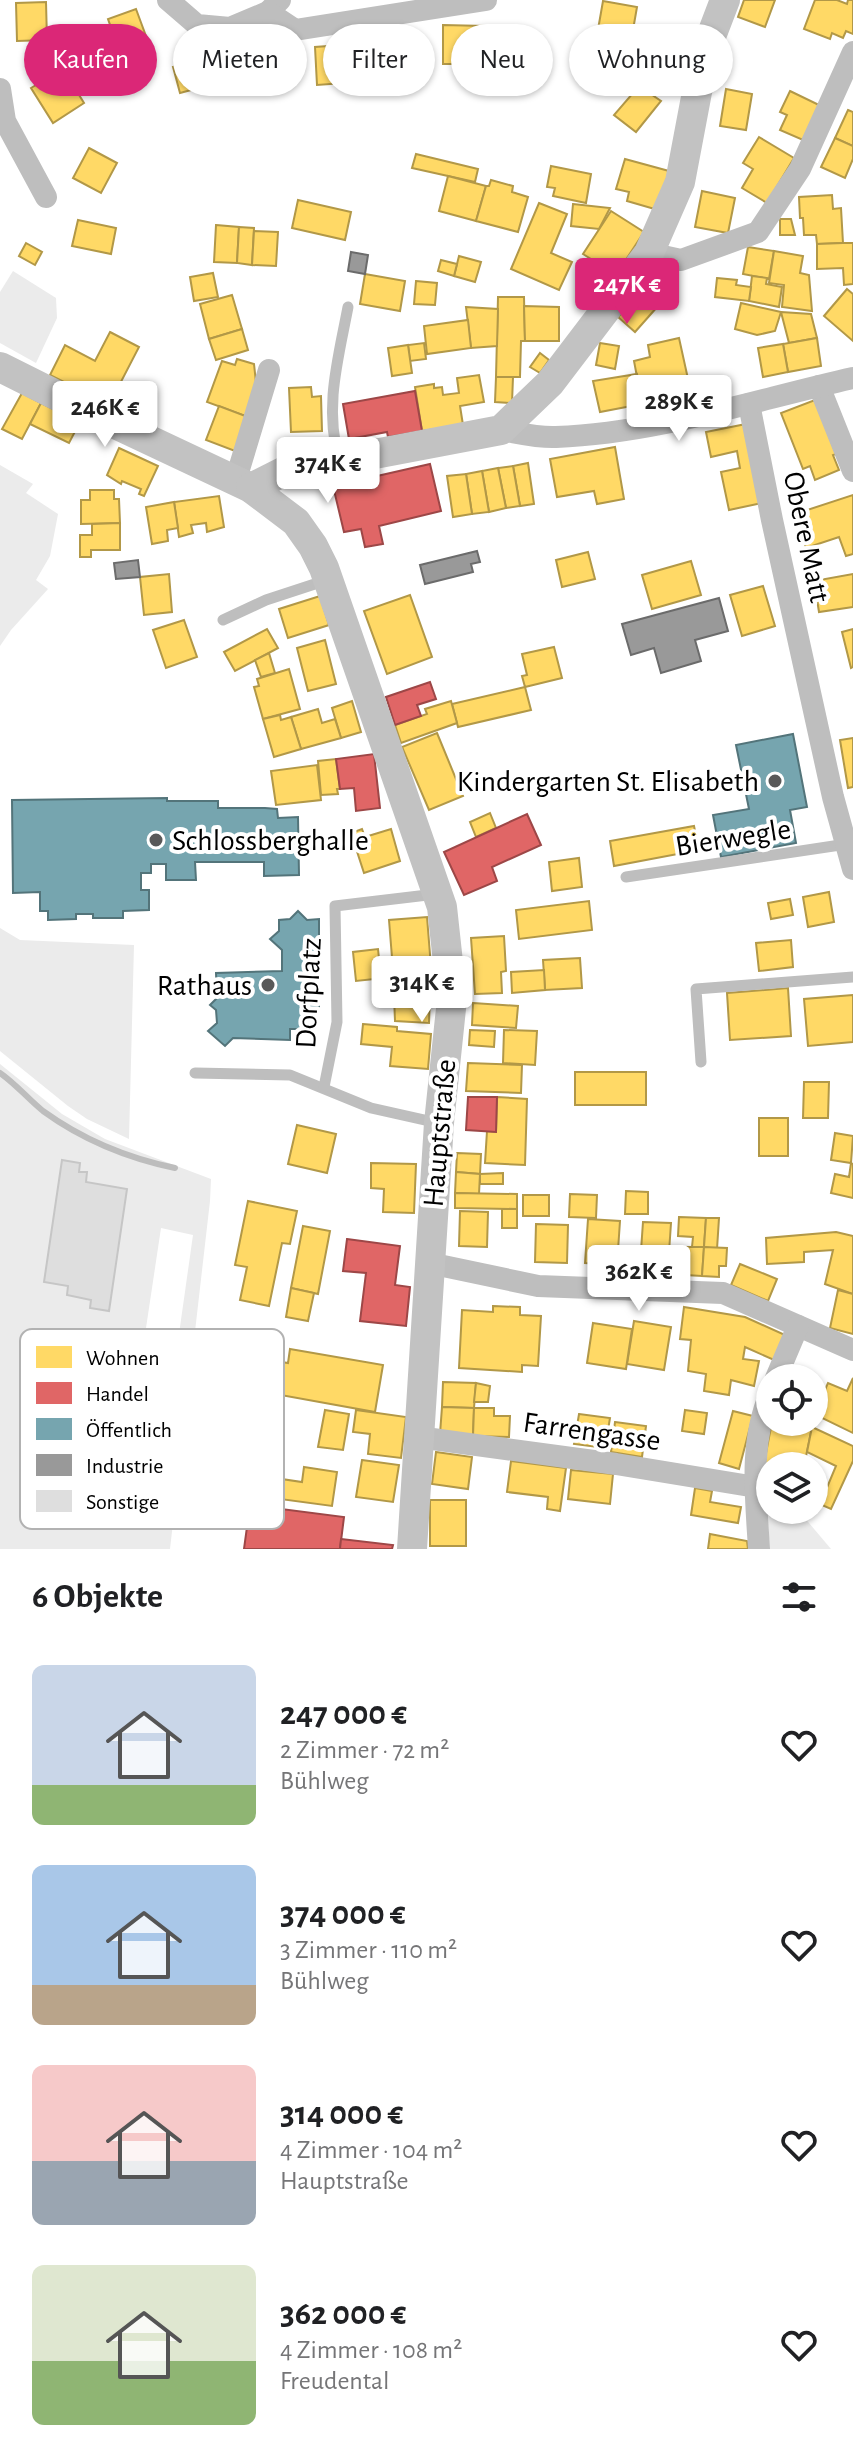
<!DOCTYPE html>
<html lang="de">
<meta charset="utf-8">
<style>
:root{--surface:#fff;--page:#f2f2f2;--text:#202124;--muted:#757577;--accent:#db2777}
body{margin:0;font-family:"Alegreya Sans",sans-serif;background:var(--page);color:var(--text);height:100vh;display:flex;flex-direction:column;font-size:30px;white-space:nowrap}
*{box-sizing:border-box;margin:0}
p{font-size:26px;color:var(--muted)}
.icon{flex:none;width:44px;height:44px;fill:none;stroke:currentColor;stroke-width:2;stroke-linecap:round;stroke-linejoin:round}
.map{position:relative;height:1549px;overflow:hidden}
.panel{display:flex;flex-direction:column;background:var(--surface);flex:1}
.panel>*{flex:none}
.hud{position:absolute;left:24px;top:24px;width:806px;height:72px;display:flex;gap:16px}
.tools{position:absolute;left:756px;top:1364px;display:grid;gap:16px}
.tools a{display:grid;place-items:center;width:72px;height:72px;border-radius:50%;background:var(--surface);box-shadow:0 2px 6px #0004;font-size:40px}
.price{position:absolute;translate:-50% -68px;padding:0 18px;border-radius:8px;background:#fff;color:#222;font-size:26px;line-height:52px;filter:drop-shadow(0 2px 4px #0008)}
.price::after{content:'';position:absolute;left:50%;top:48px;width:24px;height:18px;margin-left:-12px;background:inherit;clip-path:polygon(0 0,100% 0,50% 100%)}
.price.selected{background:var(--accent);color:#fff}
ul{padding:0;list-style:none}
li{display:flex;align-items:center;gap:24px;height:200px;padding:0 32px}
li span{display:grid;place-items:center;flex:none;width:224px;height:160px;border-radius:12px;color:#555}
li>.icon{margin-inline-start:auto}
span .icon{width:96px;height:96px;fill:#fffc;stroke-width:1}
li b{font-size:34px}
h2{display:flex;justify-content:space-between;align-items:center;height:96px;padding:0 32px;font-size:34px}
.pill{padding:0 28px;border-radius:36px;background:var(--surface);box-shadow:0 2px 6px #0004;font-size:28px;line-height:72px}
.pill.selected{background:var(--accent);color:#fff}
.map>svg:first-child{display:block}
.green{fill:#ebebeb;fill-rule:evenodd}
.homes{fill:#ffd966;stroke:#b29847;stroke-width:2}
.shops{fill:#e06666;stroke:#9d4747;stroke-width:2}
.public{fill:#76a5af;stroke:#53747a;stroke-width:2}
.industry{fill:#999;stroke:#6b6b6b;stroke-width:2}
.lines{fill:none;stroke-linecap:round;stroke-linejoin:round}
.stream{stroke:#bdbdbd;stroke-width:6}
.building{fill:#dedede;stroke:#c6c6c6;stroke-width:2}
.lane{stroke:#bebebe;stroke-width:11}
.street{stroke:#bebebe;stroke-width:22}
.secondary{stroke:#c2c2c2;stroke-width:30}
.poi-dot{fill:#595959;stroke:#fff;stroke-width:3}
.labels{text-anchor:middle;stroke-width:8;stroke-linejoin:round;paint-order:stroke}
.street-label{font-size:30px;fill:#000;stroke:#fff}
.poi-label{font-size:30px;fill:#000;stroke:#fff;text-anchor:end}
.key{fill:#fff;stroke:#b2b2b2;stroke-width:2}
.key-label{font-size:22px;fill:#000}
</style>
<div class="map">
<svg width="853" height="1549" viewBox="0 0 853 1549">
<rect width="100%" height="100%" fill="#fff"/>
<g class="green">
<path d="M13,271L56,298L57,318L36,363L0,343V292Z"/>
<path d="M0,465L33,484L26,493L58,514L50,556L36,580L48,589L11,630L0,646Z"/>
<path d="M0,928L20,940L134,945L129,1139L87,1119L68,1106L0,1051Z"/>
<path d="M0,1064L62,1114L105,1139L211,1179L210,1201L170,1549H0ZM161,1228L193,1235L179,1334L146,1328Z"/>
<path d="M770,1507V1510H798L831,1549H770L767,1513Z"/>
</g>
<g class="homes">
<path d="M744,0H775L765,27L738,17Z"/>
<path d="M815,0H837L847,4L848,0H853V34L846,31L843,38L832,33L830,39L804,29Z"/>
<path d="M603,1L637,7L630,47L596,41Z"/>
<path d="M46,2L47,40L17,41L16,3Z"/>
<path d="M136,9L150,47L135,53L132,45L119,50L108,19Z"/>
<path d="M443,25L485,26L484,64H443Z"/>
<path d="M386,36H423V69L386,70Z"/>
<path d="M356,44L358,82L317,85L315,47Z"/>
<path d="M213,56L222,89L207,92L206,86L180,93L173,67Z"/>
<path d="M278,56L283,89L250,93L246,60Z"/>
<path d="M63,69L84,103L53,123L31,88Z"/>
<path d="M639,86L661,101L636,132L614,115Z"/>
<path d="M726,89L752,94L746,130L720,126Z"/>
<path d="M790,91L819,105L803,140L780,130L787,115L780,112Z"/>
<path d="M848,110L853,112V146L835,138Z"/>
<path d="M759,137L794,158L767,203L742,188L753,169L743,163Z"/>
<path d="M835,138L853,146V159L845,178L821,167Z"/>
<path d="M89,148L117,163L101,193L73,178Z"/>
<path d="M416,154L478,169L475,182L412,168Z"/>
<path d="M625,159L669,171L658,210L627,201L629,192L616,189Z"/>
<path d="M551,166L591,174L586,203L553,196L555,188L547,187Z"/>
<path d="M448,176L486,186L476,221L439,211Z"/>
<path d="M491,180L513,186L512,192L528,197L518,232L476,221L486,186H489Z"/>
<path d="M702,191L735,198L728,233L695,227Z"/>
<path d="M832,195L833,209L841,208L843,243L817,244L816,235H804L803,218H800L799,197Z"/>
<path d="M298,200L351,212L345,240L292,228Z"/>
<path d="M539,203L567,214L551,253L572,262L559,290L511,269Z"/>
<path d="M573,204L610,208L599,229L571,226Z"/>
<path d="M611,211L644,232L616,275L583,254Z"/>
<path d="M780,219H791L795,235H780Z"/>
<path d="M78,220L116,228L111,254L72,246Z"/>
<path d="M216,225L239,227L237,263L214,262Z"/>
<path d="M239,227L254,228L252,265L237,263Z"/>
<path d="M254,231L278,232L276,266L252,265Z"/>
<path d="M26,243L42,252L35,265L19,256Z"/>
<path d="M843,243H853V284L844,285L843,268L817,269V244Z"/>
<path d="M748,247L774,251L769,279L743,274Z"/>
<path d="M774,251L803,256L800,273L809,275L812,311L782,307L784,285L769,283Z"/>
<path d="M459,256L481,262L475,282L454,276Z"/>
<path d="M441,260L457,264L454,276L438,271Z"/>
<path d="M213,273L218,297L194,301L190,277Z"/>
<path d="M365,274L405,281L400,311L360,304Z"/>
<path d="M752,276L767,278L766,284L782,287L779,307L749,301Z"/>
<path d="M717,278L737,280L736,285L751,287L749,301L715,297Z"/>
<path d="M416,281L437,283L435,305L414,304Z"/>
<path d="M847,289L853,294V341L824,316Z"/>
<path d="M641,291L658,306L635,332L618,317Z"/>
<path d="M232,295L242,329L209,339L200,304Z"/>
<path d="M498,297H524L525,341H521L520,377H496Z"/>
<path d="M741,303L781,312L775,331L757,335L735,329Z"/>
<path d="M524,306L559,307V341H525Z"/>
<path d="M466,307L498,309L497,346L471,348Z"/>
<path d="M781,312L811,314L817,338L789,343Z"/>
<path d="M468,320L471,348L427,354L424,326Z"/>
<path d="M242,329L248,350L216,360L209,339Z"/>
<path d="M110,332L139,347L109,405L50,375L65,345L95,361Z"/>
<path d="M679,338L690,388L641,398L634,361L650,357L648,345Z"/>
<path d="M817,338L821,366L788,372L783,344Z"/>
<path d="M424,343L426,359L410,361L408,345Z"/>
<path d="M600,343L619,346L615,369L596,365Z"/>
<path d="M783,344L788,372L763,377L758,348Z"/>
<path d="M408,345L412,373L392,376L388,348Z"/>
<path d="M540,353L549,360L540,373L530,367Z"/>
<path d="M237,359L254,364L257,392L248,417L207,402L222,361L235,365Z"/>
<path d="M637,374L642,404L600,412L593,381Z"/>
<path d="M479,375L484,402L460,406L463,425L422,431L415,387L434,384V388L442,387L443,395L459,393L457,378Z"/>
<path d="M496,377H513L512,403L495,402Z"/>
<path d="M311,387L312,397L321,396L322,431L291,432L289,388Z"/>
<path d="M22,393L41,403L22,439L2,429Z"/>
<path d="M815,400L836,454L833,455L839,470L815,480L810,466L803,469L781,413Z"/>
<path d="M41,403L80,422L69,443L30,424Z"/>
<path d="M219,406L248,417L235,451L206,440Z"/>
<path d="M746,424L762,503L729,510L721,472L740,468L737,451L711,457L706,432Z"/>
<path d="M615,447L624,499L597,504L594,491L557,497L550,459Z"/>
<path d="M119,448L158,466L144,496L139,494L141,489L122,481L121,484L107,475Z"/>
<path d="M528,463L534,504L520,506L513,466Z"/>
<path d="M513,466L520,506L506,508L498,468Z"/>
<path d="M498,468L506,508L489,512L482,471Z"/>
<path d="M482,471L489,512L472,514L466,474Z"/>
<path d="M466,474L472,514L453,517L447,476Z"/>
<path d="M90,490H114V499H119L120,523L81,524V500H90Z"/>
<path d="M853,495V554L846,556L839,537L806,548L795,514Z"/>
<path d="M219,496L224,527L207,532L206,523L191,525L193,533L179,537L174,502Z"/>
<path d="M174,502L178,528L167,530L168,541L152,544L146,507Z"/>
<path d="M120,523V550H91V557H80V535H92V524Z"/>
<path d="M588,552L595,579L562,587L556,560Z"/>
<path d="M691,561L701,595L652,609L642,575Z"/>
<path d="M169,574L172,612L144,615L140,577Z"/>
<path d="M853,574V607L819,612L814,581Z"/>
<path d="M763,586L775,626L742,636L730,595Z"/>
<path d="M410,595L432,657L387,674L364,611Z"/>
<path d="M320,596L329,625L288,638L279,609Z"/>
<path d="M184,620L197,657L166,668L153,630Z"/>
<path d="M267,629L278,648L235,671L224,652Z"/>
<path d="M853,629V667L851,668L842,632Z"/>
<path d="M325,640L336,684L308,691L297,648Z"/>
<path d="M554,647L562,678L525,687L522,676L527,675L522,654Z"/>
<path d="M269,653L275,673L261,677L255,660Z"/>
<path d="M289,669L300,709L263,719L254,687L259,686L257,679Z"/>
<path d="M525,687L531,710L458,727L452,704Z"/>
<path d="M352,701L361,732L341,738L332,708Z"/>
<path d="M451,701L457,723L401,743L395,725L427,714L425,709Z"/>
<path d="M318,709L322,723L335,719L341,738L301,749L291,717Z"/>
<path d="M280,715L281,720L291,717L301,749L274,757L263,719Z"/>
<path d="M437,733L463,796L429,810L402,747Z"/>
<path d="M853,738V787L848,788L840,740Z"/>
<path d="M336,759L340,789H337L338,794L321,795L318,761Z"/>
<path d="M317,765L321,800L276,805L271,771Z"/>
<path d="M490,813L496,828L476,837L470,822Z"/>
<path d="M694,826L699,850L614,866L610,841Z"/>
<path d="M362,829L365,837L391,829L400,861L364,873L351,833Z"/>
<path d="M579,858L582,887L552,891L549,862Z"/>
<path d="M829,892L834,922L808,927L803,897Z"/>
<path d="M790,899L793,915L771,919L768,903Z"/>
<path d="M589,901L592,930L519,939L516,910Z"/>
<path d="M427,917L431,967L393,970L389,920Z"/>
<path d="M504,936L506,971L501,972L502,993L475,994L471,938Z"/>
<path d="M791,940L793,967L759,971L756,943Z"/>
<path d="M378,949L380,968L392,967L393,977L356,981L353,952Z"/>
<path d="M580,958L582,988L545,990L543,960Z"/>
<path d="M431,967L429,1023L395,1021L393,970Z"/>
<path d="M544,970L545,990L512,993L511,972Z"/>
<path d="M788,988L791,1036L730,1040L727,993Z"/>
<path d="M853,995V1042L808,1046L804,999Z"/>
<path d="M473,1003L518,1006L516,1028L472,1025Z"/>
<path d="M363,1024L397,1027V1031L431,1034L428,1069L390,1066L392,1047L361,1044Z"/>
<path d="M470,1030L495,1031L494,1047L469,1045Z"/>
<path d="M504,1030L537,1031L535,1065L503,1063Z"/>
<path d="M468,1063L522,1065L521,1093L466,1091Z"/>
<rect x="575" y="1072" width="71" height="33"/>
<path d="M804,1082H829L828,1118H803Z"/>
<path d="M497,1097L527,1099L525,1165L485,1163L487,1131L496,1132Z"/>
<rect x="759" y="1118" width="29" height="38"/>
<path d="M297,1125L336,1134L327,1173L288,1164Z"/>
<path d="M835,1133L853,1136L851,1163L831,1160Z"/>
<path d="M457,1153L481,1154L480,1174L456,1172Z"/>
<path d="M371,1163L416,1164L414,1213L383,1212L384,1189L371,1188Z"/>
<path d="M851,1163L853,1164V1198L831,1193L835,1174L849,1177Z"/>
<path d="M456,1172L480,1174L479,1194L455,1193Z"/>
<path d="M503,1173V1184H480V1174Z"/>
<path d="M626,1191L648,1192V1214H625Z"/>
<path d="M455,1193L517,1194V1209L455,1208Z"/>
<path d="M570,1194L597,1195L596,1218L569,1217Z"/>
<rect x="523" y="1195" width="26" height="21"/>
<path d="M248,1201L297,1211L290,1244L282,1243L269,1306L240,1300L247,1267L235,1265Z"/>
<rect x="502" y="1209" width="15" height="19"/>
<path d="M460,1211L488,1212L487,1247L459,1246Z"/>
<path d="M679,1217L706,1218L704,1247H692L693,1237L678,1236Z"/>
<path d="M706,1218H719L717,1249L704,1247Z"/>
<path d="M588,1219L620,1221L617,1265L585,1263Z"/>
<path d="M643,1222L671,1223L668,1267L640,1265Z"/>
<path d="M536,1224L568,1225L567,1263L535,1262Z"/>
<path d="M303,1226L330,1231L318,1294L291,1288Z"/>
<path d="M836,1232L853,1236V1294L825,1284L833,1250L804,1252V1262L767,1264L766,1238Z"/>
<path d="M686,1247H704L702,1276L685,1275Z"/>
<path d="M704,1247L727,1248L726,1266H719V1277L702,1276Z"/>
<path d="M740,1264L777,1279L768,1301L731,1285Z"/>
<path d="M291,1288L314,1293L308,1321L286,1317Z"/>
<path d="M838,1290L853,1294V1334L830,1328Z"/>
<path d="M493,1306L520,1307V1315L541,1316L538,1366L522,1365V1372L459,1368L462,1310L493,1312Z"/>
<path d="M684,1307L745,1317L785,1335L774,1360L745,1347L743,1359L759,1361L754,1386L731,1380L729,1395L704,1391L706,1374L688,1371L691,1340L680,1339Z"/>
<path d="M634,1321L671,1327L664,1370L627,1364Z"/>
<path d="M593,1323L632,1329L626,1369L587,1363Z"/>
<path d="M290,1349L383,1365L375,1412L264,1392L269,1360L288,1363Z"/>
<path d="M853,1378V1433L814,1414L828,1383L847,1391Z"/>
<path d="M443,1382L476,1383L474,1408L442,1407Z"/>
<path d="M476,1383L490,1386L488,1402H474Z"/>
<path d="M442,1407L474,1408L473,1436L440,1434Z"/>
<path d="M474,1408H494V1416H510L509,1437L473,1436Z"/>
<path d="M325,1410L349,1414L343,1450L318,1447Z"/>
<path d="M356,1410L406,1417L401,1458L368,1454L370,1434L353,1432Z"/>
<path d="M685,1410L707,1413L704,1434L682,1431Z"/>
<path d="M733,1411L753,1416L739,1469L719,1463Z"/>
<path d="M579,1414L610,1418L605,1448L574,1444Z"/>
<path d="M615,1422L646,1426L642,1457L611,1452Z"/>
<path d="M772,1422L812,1427L804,1466H770V1480L761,1479Z"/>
<path d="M812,1427L853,1446V1461L831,1509L815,1502L821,1488L826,1490L836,1466L807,1452Z"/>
<path d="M436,1452L472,1457L468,1489L432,1484Z"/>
<path d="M362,1460L399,1465L393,1502L356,1497Z"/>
<path d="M511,1461L566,1468L560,1511L547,1509L548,1497L507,1492Z"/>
<path d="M304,1467L337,1472L332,1506L265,1497L268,1477L302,1482Z"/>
<path d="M571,1470L613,1474L610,1504L568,1499Z"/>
<path d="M695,1488L712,1491L710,1502L741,1507L738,1523L691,1515Z"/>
<rect x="430" y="1500" width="36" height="46"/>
<path d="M710,1534L747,1541L748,1549H708Z"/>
</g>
<g class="shops">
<path d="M415,391L422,431L388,437L387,432L349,439L343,404Z"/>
<path d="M430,464L441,511L379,526L383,544L365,547L361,529L344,532L333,486Z"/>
<path d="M430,682L436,699L417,705L421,716L395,725L386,697Z"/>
<path d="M374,754L380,808L356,811L354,788L340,789L336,759Z"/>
<path d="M527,814L541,845L492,867L497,881L464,895L444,852Z"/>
<path d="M468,1097H497L496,1132L466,1130Z"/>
<path d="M347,1239L400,1246L395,1285L410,1287L406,1326L360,1321L366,1273L343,1271Z"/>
<path d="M250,1505L344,1517L340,1549H244Z"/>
<path d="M341,1539L393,1545L392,1549H340Z"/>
</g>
<g class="public">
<path d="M793,734L807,807L790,810L796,843L721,857L713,815L749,809L736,745Z"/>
<path d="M167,798V801H218V808H265L277,809L278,818L298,817L299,875L264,876V862H195L196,880H166V864H151V873H141V890H149V910L123,911V918H93V914H76V919L48,920V911H40V892L13,893L12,800Z"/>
<path d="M298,911L307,920L319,919V1009L313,1010L314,1029H290V1040L233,1038L225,1046L208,1031L217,1023L216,1010L210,1005L217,998L216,973L282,971V950L270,939L279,931V920L290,919Z"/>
</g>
<g class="industry">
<path d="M351,252L368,255L365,274L348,271Z"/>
<path d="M477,551L480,562L471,564L473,572L425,584L420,565Z"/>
<path d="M138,560L140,577L116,579L114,563Z"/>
<path d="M719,598L728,631L695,640L701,661L661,673L654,648L631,655L622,624Z"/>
</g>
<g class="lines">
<path class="stream" d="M0,1073C16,1084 28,1099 43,1111C83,1140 127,1158 175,1168"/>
</g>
<path class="building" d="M62,1160L80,1163L79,1172H87L86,1182L127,1189L109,1311L90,1308L91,1300L67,1295L68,1286L44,1282Z"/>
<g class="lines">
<g class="lane">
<path d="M339,460C324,407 338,360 348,307"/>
<path d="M223,620L266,600L327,580"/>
<path d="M626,877L847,844"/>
<path d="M701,1062L696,989L853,977"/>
<path d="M195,1073L290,1075L371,1108L438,1123"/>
<path d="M324,1087L337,1022L335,906L436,894"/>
</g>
<g class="street">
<path d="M168,0L197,25L230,28L268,12L280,0"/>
<path d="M268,12L295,30L486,0"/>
<path d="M0,89L5,121L46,197"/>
<path d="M649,253L681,260L758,232L800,169L853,52"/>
<path d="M819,386L853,471"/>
<path d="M749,404L772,520L833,797L853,869"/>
<path d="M501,430C519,433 538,438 556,437C657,433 755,400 853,378"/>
<path d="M236,479L269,370"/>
<path d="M429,1263L538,1286L723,1293L853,1350"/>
<path d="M776,1378L798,1326"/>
<path d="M418,1437L616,1464L756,1487"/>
<path d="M759,1549C756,1497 749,1443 770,1394"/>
</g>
<g class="secondary">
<path d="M0,367L94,414L251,488L296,522L313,546L324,568L442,907L452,999L439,1123L412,1549"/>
<path d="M251,488L285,471L501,430L550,383L649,253L680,182L697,92L712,34L725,0"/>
</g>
</g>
<g class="poi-dot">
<circle cx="775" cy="781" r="8"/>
<circle cx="156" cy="840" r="8"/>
<circle cx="268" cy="985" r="8"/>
</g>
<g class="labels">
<g class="street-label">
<text transform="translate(807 537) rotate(78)" y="10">Obere Matt</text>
<text transform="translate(733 837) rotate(-9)" y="10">Bierwegle</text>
<text transform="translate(308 993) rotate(-87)" y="10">Dorfplatz</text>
<text transform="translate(439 1133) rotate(-85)" y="10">Hauptstraße</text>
<text transform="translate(592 1431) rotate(8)" y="10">Farrengasse</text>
</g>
<g class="poi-label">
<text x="759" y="791">Kindergarten St. Elisabeth</text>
<text x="172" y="850" text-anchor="start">Schlossberghalle</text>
<text x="252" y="995">Rathaus</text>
</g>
</g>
<rect x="20" y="1329" width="264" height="200" rx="12" class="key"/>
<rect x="36" y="1346" width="36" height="22" fill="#ffd966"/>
<rect x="36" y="1382" width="36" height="22" fill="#e06666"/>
<rect x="36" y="1418" width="36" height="22" fill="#76a5af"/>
<rect x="36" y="1454" width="36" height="22" fill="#999"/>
<rect x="36" y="1490" width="36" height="22" fill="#dedede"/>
<g class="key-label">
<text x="86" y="1365">Wohnen</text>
<text x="86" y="1401">Handel</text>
<text x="86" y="1437">Öffentlich</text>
<text x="86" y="1473">Industrie</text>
<text x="86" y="1509">Sonstige</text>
</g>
</svg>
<div class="tools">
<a><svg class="icon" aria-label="locate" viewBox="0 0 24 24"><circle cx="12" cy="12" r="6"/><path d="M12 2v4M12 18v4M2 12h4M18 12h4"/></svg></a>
<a><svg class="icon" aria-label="layers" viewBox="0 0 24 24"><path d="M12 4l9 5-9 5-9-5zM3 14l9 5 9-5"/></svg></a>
</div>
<b class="price selected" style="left:627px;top:326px">247K €</b>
<b class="price" style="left:679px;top:443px">289K €</b>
<b class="price" style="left:105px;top:449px">246K €</b>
<b class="price" style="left:328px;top:505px">374K €</b>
<b class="price" style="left:422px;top:1024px">314K €</b>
<b class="price" style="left:639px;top:1313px">362K €</b>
<div class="hud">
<a class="pill selected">Kaufen</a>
<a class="pill">Mieten</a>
<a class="pill">Filter</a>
<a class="pill">Neu</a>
<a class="pill">Wohnung</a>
</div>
</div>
<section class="panel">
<h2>6 Objekte<svg class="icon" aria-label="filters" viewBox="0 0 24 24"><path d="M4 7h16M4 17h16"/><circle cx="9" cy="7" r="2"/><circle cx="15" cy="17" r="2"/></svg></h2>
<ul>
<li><span style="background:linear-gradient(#c9d6e8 75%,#8fb573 0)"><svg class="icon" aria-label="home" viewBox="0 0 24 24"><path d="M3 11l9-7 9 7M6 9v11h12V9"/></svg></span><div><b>247 000 €</b><p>2 Zimmer · 72 m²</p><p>Bühlweg</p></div><svg class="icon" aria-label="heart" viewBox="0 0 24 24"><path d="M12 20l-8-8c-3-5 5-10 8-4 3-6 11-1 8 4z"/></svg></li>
<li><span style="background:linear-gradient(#a9c7e8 75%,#b9a48a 0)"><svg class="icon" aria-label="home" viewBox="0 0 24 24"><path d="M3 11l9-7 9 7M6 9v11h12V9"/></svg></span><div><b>374 000 €</b><p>3 Zimmer · 110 m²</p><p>Bühlweg</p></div><svg class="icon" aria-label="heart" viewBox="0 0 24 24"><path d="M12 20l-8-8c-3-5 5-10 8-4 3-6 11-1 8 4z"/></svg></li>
<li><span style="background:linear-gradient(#f6c9c9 60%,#9aa5b1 0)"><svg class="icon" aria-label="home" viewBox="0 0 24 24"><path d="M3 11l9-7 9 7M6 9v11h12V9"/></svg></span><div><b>314 000 €</b><p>4 Zimmer · 104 m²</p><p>Hauptstraße</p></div><svg class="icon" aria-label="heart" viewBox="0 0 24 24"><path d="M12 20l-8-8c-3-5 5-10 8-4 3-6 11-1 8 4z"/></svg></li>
<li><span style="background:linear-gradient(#dfe7d0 60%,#8fb573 0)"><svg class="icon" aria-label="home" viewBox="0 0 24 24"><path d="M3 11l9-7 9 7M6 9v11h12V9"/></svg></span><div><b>362 000 €</b><p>4 Zimmer · 108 m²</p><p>Freudental</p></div><svg class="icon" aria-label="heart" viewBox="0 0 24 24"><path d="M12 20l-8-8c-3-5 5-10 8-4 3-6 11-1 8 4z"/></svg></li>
</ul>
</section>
